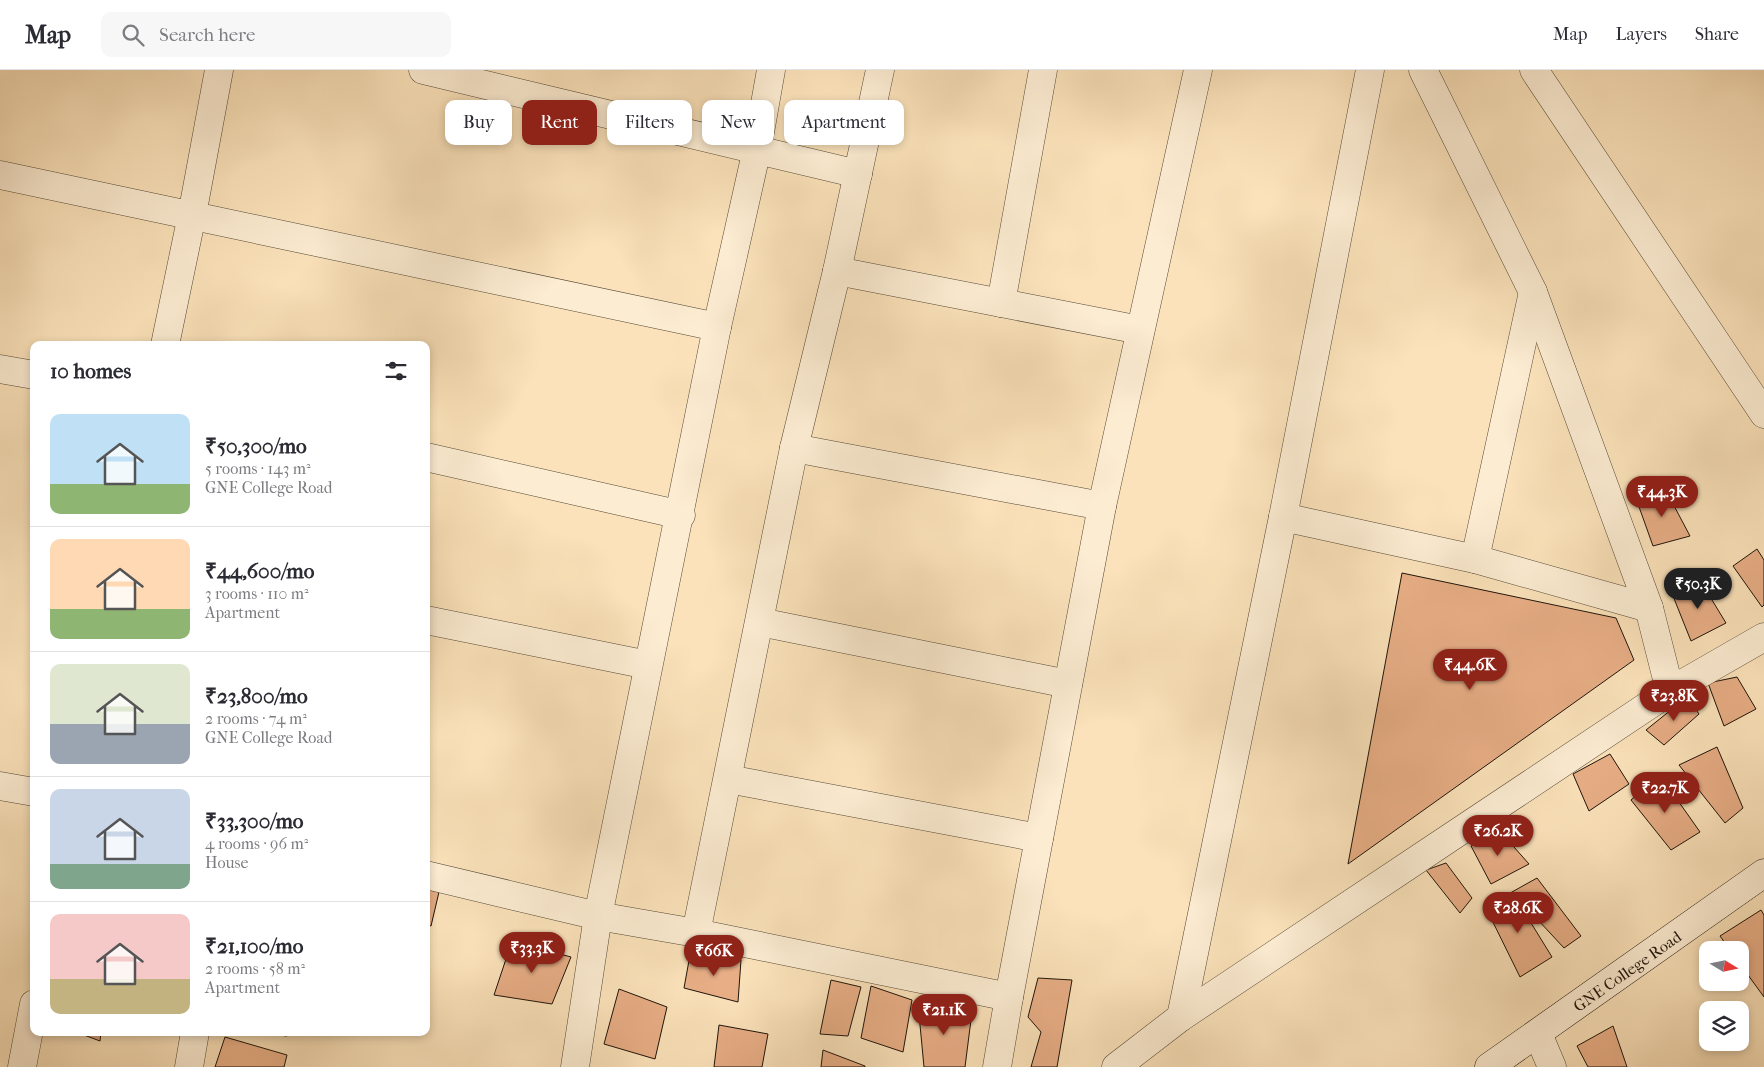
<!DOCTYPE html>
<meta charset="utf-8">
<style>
:root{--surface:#fff;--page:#f7f7f7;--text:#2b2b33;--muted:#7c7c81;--line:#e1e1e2;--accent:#8f2418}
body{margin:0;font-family:"IM FELL French Canon",serif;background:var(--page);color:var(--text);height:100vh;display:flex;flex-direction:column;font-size:19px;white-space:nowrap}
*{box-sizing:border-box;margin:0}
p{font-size:16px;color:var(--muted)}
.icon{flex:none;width:28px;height:28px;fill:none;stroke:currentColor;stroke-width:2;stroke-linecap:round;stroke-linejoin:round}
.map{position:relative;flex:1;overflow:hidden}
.drawer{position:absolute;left:30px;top:271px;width:400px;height:695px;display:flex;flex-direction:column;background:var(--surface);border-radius:10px;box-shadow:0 2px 8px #0003}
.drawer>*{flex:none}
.hud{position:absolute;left:445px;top:30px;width:475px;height:45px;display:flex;gap:10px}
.needle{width:32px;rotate:100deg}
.fabs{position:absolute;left:1699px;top:871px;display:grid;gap:10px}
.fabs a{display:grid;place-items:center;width:50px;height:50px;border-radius:10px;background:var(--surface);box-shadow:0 2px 8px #0003;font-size:25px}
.price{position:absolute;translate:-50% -42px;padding:0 11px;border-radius:18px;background:var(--accent);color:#fff;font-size:16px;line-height:32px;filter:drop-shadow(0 1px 2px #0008)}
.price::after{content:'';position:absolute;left:50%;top:30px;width:15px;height:11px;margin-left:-8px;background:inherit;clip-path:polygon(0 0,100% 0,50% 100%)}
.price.selected{background:#222;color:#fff}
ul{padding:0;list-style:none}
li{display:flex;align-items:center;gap:15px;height:125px;padding:0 20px}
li+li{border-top:1px solid var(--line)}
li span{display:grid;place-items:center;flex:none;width:140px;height:100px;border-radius:10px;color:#555}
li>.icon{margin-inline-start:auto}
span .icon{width:60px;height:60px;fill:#fffc;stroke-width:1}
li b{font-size:21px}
h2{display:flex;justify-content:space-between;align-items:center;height:60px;padding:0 20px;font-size:21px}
.tag{padding:0 18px;border-radius:10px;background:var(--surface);box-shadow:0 2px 8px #0003;font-size:18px;line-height:45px}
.tag.selected{background:var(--accent);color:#fff}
header{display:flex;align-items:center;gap:30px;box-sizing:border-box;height:70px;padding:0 25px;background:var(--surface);border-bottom:1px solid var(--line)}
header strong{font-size:24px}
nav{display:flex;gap:28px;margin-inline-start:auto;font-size:18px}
.search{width:350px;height:45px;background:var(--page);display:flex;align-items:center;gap:12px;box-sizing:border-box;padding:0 18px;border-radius:10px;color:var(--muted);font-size:19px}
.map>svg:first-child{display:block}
.building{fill:#e8ae86;stroke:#1e140a}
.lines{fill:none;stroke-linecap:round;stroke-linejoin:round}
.street-casing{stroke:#554836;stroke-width:29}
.secondary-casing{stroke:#1e140a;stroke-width:29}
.street{stroke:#fcecd2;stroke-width:28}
.secondary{stroke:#fcecd2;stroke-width:28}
.labels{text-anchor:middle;stroke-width:4.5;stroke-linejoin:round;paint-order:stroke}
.street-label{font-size:16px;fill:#1e140a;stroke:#fcecd2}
</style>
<header>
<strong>Map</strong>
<div class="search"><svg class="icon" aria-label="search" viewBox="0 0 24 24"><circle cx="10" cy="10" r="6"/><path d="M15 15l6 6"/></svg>Search here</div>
<nav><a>Map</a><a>Layers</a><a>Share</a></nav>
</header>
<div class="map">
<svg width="1764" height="997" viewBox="0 0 1764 997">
<rect width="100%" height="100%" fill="#fbe2ba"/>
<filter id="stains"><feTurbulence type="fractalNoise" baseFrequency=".004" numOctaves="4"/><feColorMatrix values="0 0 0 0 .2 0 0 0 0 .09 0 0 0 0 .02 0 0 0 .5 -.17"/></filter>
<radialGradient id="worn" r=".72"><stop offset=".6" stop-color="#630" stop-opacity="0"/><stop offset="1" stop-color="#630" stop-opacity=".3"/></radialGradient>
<g class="building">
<path d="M1662,413L1690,466L1653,476L1638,434Z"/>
<path d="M1757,479L1764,490V535L1762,537L1733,496Z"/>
<path d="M1402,503L1616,548L1634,590L1348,794Z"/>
<path d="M1698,507L1726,553L1691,571L1673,526Z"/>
<path d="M1737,607L1756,639L1724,656L1708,613Z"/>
<path d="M1687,627L1699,644L1664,675L1646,660Z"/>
<path d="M1717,677L1743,738L1725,753L1679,695Z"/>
<path d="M1610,684L1629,714L1589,741L1573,704Z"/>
<path d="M1660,705L1700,762L1671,780L1631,730Z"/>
<path d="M1498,759L1529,794L1491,814L1471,776Z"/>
<path d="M1446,793L1472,828L1460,843L1426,800Z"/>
<path d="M1537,808L1581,866L1564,878L1512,822Z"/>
<path d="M426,819L439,822L431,856L426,855Z"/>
<path d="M1512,822L1552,887L1520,907L1485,836Z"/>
<path d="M1761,840L1764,845V927L1740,894V880H1730L1720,866Z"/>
<path d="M512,871L571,887L552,934L494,925Z"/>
<path d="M690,885L741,890L738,932L684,918Z"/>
<path d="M1038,908L1072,910L1057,997H1031L1041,962L1028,947Z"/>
<path d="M831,910L861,917L848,966L820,964Z"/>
<path d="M871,916L912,930L903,982L861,968Z"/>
<path d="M619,919L667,937L655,989L604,974Z"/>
<path d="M918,934L972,942L965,997H924Z"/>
<path d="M719,955L768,964L762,997H714Z"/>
<path d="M1613,956L1627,997H1588L1577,976Z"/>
<path d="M76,962H101L100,971Z"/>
<path d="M251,962H288L287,966Z"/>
<path d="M225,967L287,985L284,997H215Z"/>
<path d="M823,980L865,996V997H821Z"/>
</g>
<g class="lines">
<g class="street-casing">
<g id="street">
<path d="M423,0L858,104"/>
<path d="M1423,0L1533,222L1649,538L1670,621"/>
<path d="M1534,0L1764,344"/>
<path d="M0,105L717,257"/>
<path d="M837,201L1140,260"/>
<path d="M1001,233L1043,0"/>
<path d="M165,275L192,145L219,0"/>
<path d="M0,299L34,305"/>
<path d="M794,378L1102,436"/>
<path d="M426,387L681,445"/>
<path d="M1283,447L1475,489L1649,538"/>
<path d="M1475,489L1533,222"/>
<path d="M426,550L648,595"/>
<path d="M760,552L1068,614"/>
<path d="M728,709L1039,768"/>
<path d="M0,716L34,722"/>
<path d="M426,805L598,846L696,863L1009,927"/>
<path d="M696,863L794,378L837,201L880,0"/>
<path d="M1181,947L1283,447L1370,0"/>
<path d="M1538,964L1552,997"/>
<path d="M22,997L34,934"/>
<path d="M189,997L195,962"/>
<path d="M575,997L598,846L717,257L757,79L771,0"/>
<path d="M997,997L1009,927L1102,436L1198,0"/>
<path d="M1116,997L1181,947L1670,621L1764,567"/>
</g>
</g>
<g class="secondary-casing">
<path id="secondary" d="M1489,997L1764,803"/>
</g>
<use href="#street" class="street"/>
<use href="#secondary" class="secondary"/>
</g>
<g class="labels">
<g class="street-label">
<text transform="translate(1627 901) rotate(-35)" y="6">GNE College Road</text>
</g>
</g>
<rect width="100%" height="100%" filter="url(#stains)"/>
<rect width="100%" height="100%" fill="url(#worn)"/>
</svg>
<div class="fabs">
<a><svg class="needle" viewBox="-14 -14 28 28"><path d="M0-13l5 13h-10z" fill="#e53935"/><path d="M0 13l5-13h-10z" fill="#7c7c81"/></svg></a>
<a><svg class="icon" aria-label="layers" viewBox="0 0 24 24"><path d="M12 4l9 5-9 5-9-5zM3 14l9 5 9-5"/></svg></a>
</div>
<b class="price" style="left:1662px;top:448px">₹44.3K</b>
<b class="price selected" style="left:1698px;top:540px">₹50.3K</b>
<b class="price" style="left:1470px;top:621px">₹44.6K</b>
<b class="price" style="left:1674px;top:652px">₹23.8K</b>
<b class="price" style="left:1665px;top:744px">₹22.7K</b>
<b class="price" style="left:1498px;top:787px">₹26.2K</b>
<b class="price" style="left:1518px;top:864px">₹28.6K</b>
<b class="price" style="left:532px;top:904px">₹33.3K</b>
<b class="price" style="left:714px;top:907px">₹66K</b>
<b class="price" style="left:944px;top:966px">₹21.1K</b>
<div class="hud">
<a class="tag">Buy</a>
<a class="tag selected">Rent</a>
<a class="tag">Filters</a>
<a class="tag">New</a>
<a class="tag">Apartment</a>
</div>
<section class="drawer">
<h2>10 homes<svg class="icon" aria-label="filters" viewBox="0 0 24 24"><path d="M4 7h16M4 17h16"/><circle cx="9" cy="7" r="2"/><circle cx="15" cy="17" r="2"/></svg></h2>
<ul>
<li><span style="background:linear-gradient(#bfe0f5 70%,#8fb573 0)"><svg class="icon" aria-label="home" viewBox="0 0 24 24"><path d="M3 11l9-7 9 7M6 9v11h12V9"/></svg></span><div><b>₹50,300/mo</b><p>5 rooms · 143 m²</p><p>GNE College Road</p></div></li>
<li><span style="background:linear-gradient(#ffd9b3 70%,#8fb573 0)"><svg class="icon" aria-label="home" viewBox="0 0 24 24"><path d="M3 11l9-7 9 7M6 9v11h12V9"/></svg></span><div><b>₹44,600/mo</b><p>3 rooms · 110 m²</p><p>Apartment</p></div></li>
<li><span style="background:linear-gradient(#dfe7d0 60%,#9aa5b1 0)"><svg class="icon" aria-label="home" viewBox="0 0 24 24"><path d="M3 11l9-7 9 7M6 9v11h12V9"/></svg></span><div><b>₹23,800/mo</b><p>2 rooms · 74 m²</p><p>GNE College Road</p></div></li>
<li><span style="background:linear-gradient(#c9d6e8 75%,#7fa58c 0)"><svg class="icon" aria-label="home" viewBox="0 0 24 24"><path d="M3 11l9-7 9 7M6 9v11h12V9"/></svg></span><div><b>₹33,300/mo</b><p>4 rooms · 96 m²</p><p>House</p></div></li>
<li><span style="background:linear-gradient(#f6c9c9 65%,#c2b280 0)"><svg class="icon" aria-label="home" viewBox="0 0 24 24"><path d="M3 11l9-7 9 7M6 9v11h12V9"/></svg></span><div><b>₹21,100/mo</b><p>2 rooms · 58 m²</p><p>Apartment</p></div></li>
</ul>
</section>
</div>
